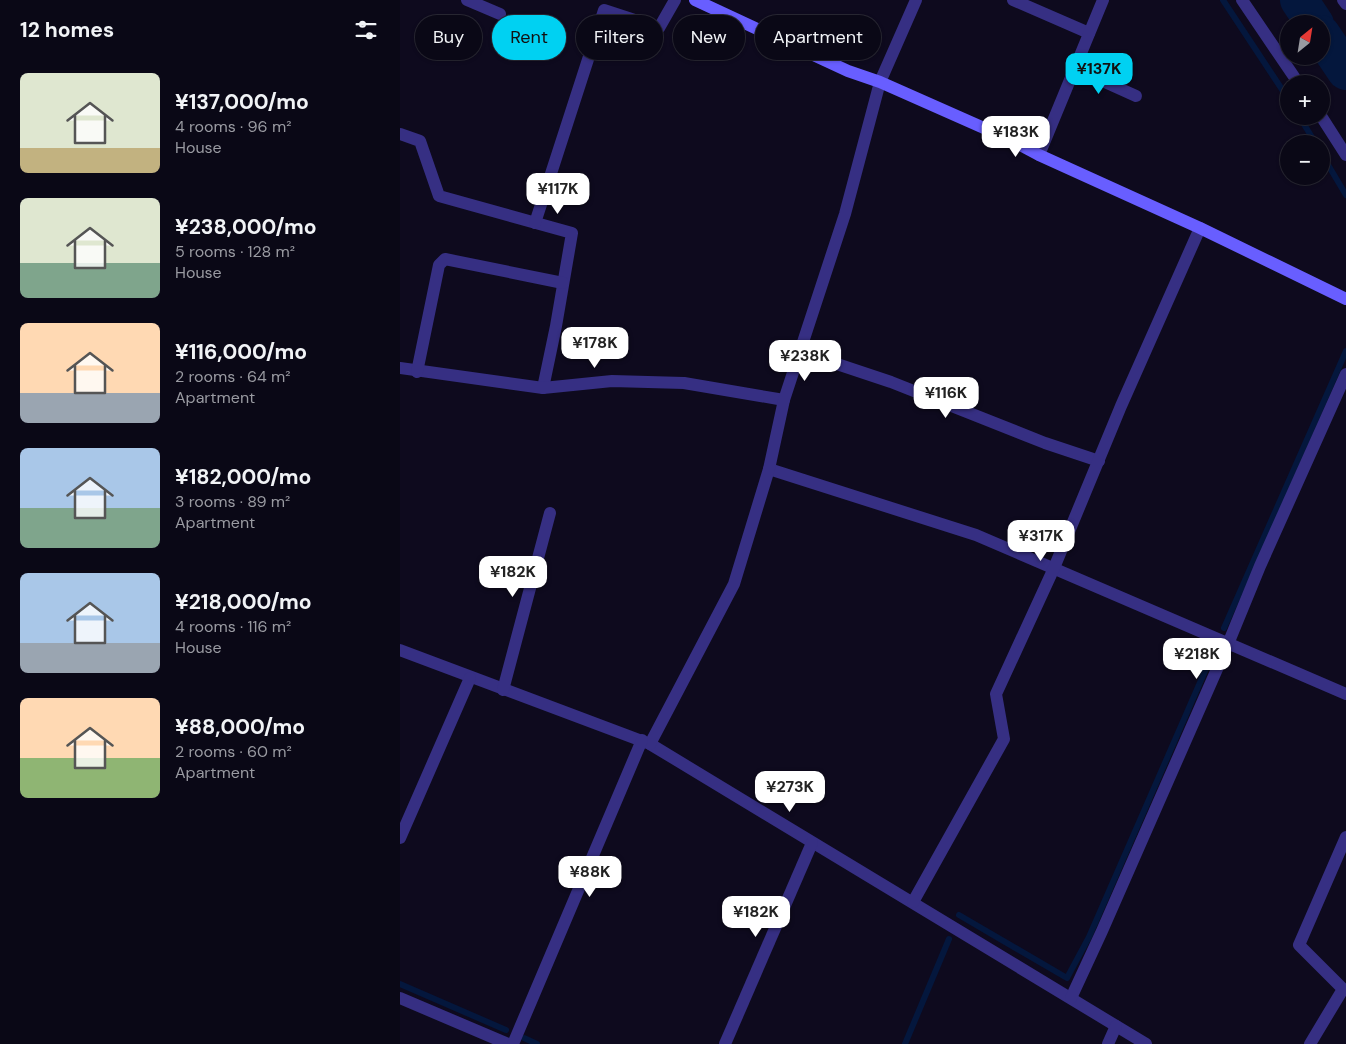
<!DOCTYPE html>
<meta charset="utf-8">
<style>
:root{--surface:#0a0816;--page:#13111f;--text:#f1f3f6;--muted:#999aa1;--line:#2a2935;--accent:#00d1f2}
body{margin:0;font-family:"DM Sans",sans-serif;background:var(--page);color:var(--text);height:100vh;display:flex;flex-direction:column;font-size:19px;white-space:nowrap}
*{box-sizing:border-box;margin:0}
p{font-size:16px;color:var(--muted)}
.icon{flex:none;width:28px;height:28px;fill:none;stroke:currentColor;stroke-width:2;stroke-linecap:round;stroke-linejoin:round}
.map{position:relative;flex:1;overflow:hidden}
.drawer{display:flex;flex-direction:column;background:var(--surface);width:400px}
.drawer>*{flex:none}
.top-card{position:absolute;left:15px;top:15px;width:475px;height:45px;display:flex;gap:10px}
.needle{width:32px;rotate:30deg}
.controls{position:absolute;left:880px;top:15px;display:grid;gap:10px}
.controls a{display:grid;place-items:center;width:50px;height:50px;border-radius:50%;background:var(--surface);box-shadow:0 1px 4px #0004,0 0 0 1px var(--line);font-size:25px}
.price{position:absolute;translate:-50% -42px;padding:0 11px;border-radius:10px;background:#fff;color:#222;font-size:16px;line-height:32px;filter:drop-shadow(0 1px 2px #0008)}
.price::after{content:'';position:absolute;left:50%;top:30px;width:15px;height:11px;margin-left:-8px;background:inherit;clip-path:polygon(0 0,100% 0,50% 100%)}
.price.active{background:var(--accent);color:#111}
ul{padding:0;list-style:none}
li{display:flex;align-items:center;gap:15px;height:125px;padding:0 20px}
li span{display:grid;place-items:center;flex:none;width:140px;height:100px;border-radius:8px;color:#555}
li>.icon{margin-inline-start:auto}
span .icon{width:60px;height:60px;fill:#fffc;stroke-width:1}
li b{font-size:21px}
h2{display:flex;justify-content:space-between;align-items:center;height:60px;padding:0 20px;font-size:21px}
.pill{padding:0 18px;border-radius:22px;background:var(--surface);box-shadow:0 1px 4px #0004,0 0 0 1px var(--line);font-size:18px;line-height:45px}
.pill.active{background:var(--accent);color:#111}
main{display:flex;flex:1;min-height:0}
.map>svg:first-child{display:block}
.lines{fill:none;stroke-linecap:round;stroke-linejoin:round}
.stream{stroke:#04173d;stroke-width:6}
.river{stroke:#04173d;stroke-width:38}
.street{stroke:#362f83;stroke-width:12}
.secondary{stroke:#685eff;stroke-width:12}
</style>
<main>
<section class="drawer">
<h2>12 homes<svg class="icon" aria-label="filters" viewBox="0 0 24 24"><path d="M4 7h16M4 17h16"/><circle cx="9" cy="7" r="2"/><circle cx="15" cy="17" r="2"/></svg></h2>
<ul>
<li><span style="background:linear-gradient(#dfe7d0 75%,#c2b280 0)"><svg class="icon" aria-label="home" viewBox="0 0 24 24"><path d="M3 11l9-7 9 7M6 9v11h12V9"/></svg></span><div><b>¥137,000/mo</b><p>4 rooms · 96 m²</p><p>House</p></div></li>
<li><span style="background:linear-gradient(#dfe7d0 65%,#7fa58c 0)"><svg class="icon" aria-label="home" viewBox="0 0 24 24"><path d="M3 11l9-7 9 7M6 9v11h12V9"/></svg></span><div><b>¥238,000/mo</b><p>5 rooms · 128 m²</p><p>House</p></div></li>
<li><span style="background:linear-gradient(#ffd9b3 70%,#9aa5b1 0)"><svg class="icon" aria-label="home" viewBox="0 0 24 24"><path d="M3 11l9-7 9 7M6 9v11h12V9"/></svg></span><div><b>¥116,000/mo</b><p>2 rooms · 64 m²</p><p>Apartment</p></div></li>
<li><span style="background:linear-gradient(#a9c7e8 60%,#7fa58c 0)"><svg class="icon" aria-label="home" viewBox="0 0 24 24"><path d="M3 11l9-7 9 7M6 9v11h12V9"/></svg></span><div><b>¥182,000/mo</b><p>3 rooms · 89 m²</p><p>Apartment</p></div></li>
<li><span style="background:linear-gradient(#a9c7e8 70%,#9aa5b1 0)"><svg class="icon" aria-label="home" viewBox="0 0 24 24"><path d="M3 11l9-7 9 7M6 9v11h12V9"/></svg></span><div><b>¥218,000/mo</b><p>4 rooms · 116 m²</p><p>House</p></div></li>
<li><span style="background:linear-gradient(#ffd9b3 60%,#8fb573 0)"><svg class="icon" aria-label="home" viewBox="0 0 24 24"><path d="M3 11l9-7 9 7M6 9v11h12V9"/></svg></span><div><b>¥88,000/mo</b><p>2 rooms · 60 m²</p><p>Apartment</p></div></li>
</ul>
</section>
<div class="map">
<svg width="946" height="1044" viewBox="0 0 946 1044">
<rect width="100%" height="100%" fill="#0e0a1e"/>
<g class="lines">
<g class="stream">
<path d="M823,0L889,100"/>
<path d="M899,116L916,144"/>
<path d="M921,153L946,195"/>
<path d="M824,628L946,351"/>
<path d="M559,915L667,978L689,937L812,655"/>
<path d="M0,984L106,1030"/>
<path d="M124,1038L137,1044"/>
<path d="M505,1044L549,939"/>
</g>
<g class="river">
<path d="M899,0L915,24"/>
<path d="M921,34L946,71"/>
</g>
<g class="street">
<path d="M67,0L100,14"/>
<path d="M613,0L689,33"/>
<path d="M842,0L899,84"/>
<path d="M943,0L946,4"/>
<path d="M674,68L736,96"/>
<path d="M921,116L946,155"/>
<path d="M0,134L20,141L39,196L172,233L156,326L143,388"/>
<path d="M639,155L703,0"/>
<path d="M135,223L204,10L259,28L275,0"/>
<path d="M401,352L491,382L645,443L699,461"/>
<path d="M0,368L143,388L212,381L284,383L384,400"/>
<path d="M17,372L39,265L45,259L163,283"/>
<path d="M369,469L576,535L946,694"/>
<path d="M0,650L250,744L746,1044"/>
<path d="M103,690L150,513"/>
<path d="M250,744L334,584L369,469L384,400L445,214L480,82L516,0"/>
<path d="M0,838L70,678"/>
<path d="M513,902L604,739L596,694L654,568L721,406L800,228"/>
<path d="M0,998L108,1044"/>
<path d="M671,998L702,931L828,644L860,566L946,374"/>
<path d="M113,1044L242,740"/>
<path d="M325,1044L412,843"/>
<path d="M708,1044L716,1026"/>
<path d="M910,1044L943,989L899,945L946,837"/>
</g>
<path class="secondary" d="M295,0L448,71L480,82L611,140L639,155L800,228L946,299"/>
</g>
</svg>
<div class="controls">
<a><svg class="needle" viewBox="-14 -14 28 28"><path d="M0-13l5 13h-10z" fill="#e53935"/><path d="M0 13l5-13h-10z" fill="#999aa1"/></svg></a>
<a>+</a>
<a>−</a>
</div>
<b class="price active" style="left:699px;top:95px">¥137K</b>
<b class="price" style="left:616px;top:158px">¥183K</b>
<b class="price" style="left:158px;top:215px">¥117K</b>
<b class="price" style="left:195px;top:369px">¥178K</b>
<b class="price" style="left:405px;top:382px">¥238K</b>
<b class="price" style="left:546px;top:419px">¥116K</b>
<b class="price" style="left:641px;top:562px">¥317K</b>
<b class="price" style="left:113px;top:598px">¥182K</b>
<b class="price" style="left:797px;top:680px">¥218K</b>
<b class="price" style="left:390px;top:813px">¥273K</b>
<b class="price" style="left:190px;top:898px">¥88K</b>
<b class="price" style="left:356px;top:938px">¥182K</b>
<div class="top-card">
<a class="pill">Buy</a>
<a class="pill active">Rent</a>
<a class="pill">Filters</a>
<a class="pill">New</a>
<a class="pill">Apartment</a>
</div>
</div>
</main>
